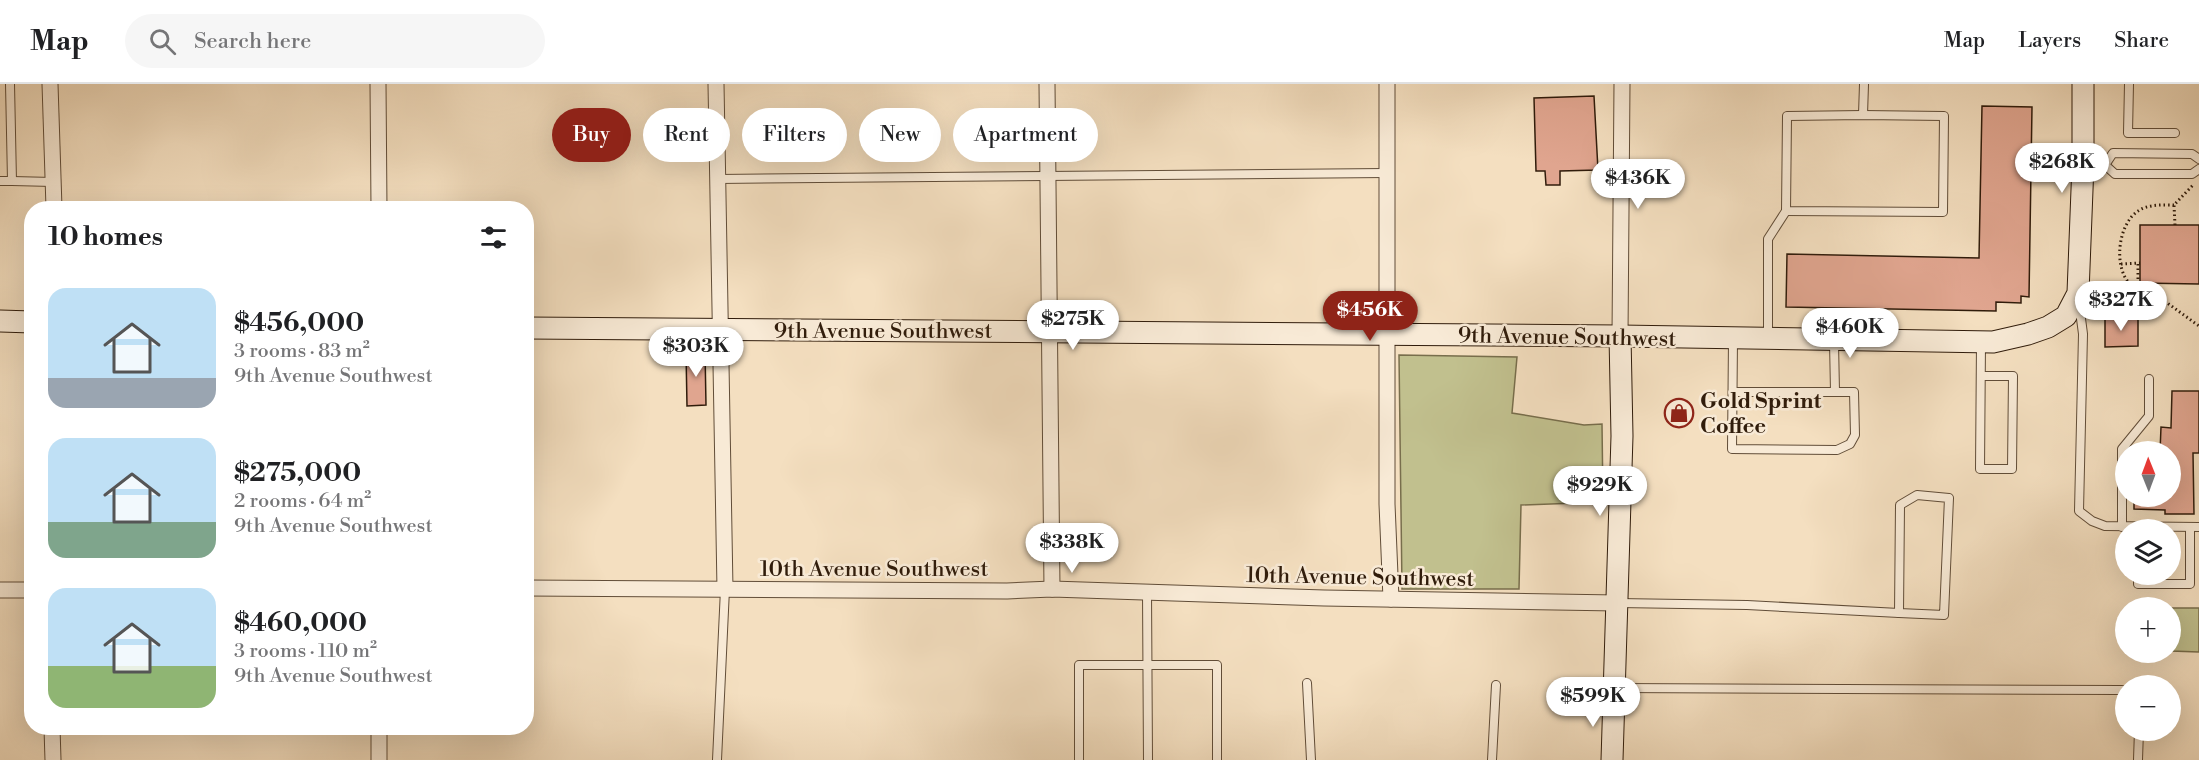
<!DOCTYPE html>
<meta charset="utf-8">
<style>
:root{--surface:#fff;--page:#f6f6f6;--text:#202124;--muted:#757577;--line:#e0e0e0;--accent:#8f2418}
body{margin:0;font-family:"Libre Bodoni",serif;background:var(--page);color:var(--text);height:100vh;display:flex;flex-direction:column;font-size:22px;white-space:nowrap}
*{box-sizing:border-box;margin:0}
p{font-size:20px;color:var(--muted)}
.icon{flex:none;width:33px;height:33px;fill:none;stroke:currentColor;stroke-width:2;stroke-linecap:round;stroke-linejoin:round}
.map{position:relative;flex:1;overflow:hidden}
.sheet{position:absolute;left:24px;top:117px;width:510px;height:534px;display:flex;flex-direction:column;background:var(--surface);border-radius:24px;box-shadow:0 6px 24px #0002}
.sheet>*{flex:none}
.top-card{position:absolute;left:552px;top:24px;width:570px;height:54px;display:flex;gap:12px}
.needle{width:39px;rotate:359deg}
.controls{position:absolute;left:2115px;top:357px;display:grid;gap:12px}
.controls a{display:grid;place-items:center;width:66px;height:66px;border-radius:50%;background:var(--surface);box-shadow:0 6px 24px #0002;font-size:30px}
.price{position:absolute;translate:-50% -51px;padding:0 14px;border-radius:21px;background:#fff;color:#222;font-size:20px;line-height:39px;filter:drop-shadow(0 2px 3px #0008)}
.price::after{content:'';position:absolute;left:50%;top:36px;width:18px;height:14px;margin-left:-9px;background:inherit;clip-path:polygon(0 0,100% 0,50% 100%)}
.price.on{background:var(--accent);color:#fff}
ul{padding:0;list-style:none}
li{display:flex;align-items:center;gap:18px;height:150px;padding:0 24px}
li span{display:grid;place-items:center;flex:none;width:168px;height:120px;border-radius:18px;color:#555}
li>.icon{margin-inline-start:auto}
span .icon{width:72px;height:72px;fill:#fffc;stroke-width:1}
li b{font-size:26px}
h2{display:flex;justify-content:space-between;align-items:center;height:72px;padding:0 24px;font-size:26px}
.chip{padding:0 21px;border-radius:27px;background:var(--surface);box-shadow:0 6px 24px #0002;font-size:21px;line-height:54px}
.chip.on{background:var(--accent);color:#fff}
header{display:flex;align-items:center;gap:36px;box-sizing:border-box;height:84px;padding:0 30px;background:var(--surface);border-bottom:2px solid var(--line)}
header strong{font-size:28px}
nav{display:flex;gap:33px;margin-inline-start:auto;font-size:21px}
.search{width:420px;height:54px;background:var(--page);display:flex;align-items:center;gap:15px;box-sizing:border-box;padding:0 21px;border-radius:33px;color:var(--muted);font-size:22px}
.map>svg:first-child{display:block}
.green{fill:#c1c08e;stroke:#786e4c;stroke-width:1.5}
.building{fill:#e0a58f;stroke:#301c0b;stroke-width:1.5}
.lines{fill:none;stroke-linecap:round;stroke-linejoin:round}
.lane-casing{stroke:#614d38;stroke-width:10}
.street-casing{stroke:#614d38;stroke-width:17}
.secondary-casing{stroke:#301c0b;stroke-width:23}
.path{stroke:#301c0b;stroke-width:3;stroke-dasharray:1.5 3;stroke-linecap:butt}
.lane{stroke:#f8ead6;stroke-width:8}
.street{stroke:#f8ead6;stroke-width:15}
.secondary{stroke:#f8ead6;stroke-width:21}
.labels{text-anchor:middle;stroke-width:5;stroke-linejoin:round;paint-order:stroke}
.street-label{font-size:22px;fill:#301c0b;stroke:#f8ead6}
.poi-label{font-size:22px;font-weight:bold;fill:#301c0b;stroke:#f8ead6;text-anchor:start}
</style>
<header>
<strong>Map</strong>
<div class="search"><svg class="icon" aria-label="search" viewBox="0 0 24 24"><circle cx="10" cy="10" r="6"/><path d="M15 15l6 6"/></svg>Search here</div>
<nav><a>Map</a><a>Layers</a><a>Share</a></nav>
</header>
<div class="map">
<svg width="2199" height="676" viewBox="0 0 2199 676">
<rect width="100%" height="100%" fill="#f4dfc0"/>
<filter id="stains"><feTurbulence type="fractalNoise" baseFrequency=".00333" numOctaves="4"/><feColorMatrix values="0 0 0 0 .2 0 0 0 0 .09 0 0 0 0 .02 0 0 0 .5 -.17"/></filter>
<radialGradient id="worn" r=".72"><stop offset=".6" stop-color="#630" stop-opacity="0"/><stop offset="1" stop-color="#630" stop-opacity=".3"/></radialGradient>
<g class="green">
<path d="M1399,271L1517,273L1512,329L1584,341L1602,340L1603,418L1521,421L1519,505H1402Z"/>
<path d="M2170,524H2199V568L2171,567Z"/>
</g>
<g class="building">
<path d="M1594,12L1598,86L1560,87V101H1546L1545,87H1536L1534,14Z"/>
<path d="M1982,22L2032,23L2029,213L2021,212V219L1996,218V227L1786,223L1787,170L1979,174Z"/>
<path d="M2140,141H2199V200L2140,199Z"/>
<path d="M2105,233H2138V262L2105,263Z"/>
<path d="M686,267H705L706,321L687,322Z"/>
<path d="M2172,307H2199V369H2193L2194,430H2165V426L2134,425V412H2170V368H2160L2161,343L2171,344Z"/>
</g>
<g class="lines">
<g class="lane-casing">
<g id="lane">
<path d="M2129,0L2128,49H2175"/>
<path d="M1863,31L1944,32L1943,128L1786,127L1787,32Z"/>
<path d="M1863,31L1864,0"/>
<path d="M2086,80L2105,81L2115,90H2192L2199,85"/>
<path d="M2105,81L2113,69L2192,70L2199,75"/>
<path d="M718,95L1386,89"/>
<path d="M0,97H12L10,0"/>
<path d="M12,97L53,98"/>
<path d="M2079,219L2083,250L2079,427L2092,437L2105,442L2199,443"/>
<path d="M1768,252V155L1786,127"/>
<path d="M1834,258L1835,308"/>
<path d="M1981,292H2013L2012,385H1980L1981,259"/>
<path d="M1733,308H1854L1855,351L1850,360L1837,366L1732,365L1733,255"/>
<path d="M1917,411L1949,414L1944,531L1899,529L1900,421Z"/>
<path d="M2122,443V365L2149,332V295"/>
<path d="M2138,490V500H2190V443"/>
<path d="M1147,508L1148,676"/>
<path d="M1618,519L1747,521L1899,529"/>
<path d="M1307,599L1311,676"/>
<path d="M1615,604L2122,606L2126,607"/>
<path d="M717,676L725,505"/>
<path d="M1079,676V581H1217V676"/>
<path d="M1492,676L1496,601"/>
<path d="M2138,676L2139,646"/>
</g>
</g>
<g class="street-casing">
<g id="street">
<path d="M50,0L54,124"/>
<path d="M378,0L379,124"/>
<path d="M716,0L725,505"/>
<path d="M1047,0L1052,505"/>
<path d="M1387,0V420L1391,515"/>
<path d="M1620,252L1622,0"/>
<path d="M526,504L1007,507L1052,505L1324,514L1617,519"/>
<path d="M0,506H32"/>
<path d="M52,644L53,676"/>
<path d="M379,644V676"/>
</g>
</g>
<g class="secondary-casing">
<g id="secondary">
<path d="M0,237L32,238"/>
<path d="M526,244L1620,252L1993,258L2028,250L2048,243L2066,232L2078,209L2083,80V0"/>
<path d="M1612,676L1622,352L1620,252"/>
</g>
</g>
<g class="path">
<path d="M2174,121C2163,121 2148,120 2138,127C2118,140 2113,183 2130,200C2135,205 2141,205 2148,205L2199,242"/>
<path d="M2175,141L2174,121L2194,100"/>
<path d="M2121,180L2140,179"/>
<path d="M2138,204V179"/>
</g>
<use href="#lane" class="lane"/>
<use href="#street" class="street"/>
<use href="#secondary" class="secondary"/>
</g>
<defs>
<g id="shop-ring" transform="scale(1.5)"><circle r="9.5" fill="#f8ead6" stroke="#8f2418" stroke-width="1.5"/><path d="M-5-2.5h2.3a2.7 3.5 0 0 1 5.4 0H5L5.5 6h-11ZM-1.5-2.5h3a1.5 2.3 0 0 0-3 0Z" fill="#8f2418"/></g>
</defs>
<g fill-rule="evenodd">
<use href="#shop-ring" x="1679" y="329"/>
</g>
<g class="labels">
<g class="street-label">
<text x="883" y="254">9th Avenue Southwest</text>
<text transform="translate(1567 252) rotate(1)" y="8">9th Avenue Southwest</text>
<text x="874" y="492">10th Avenue Southwest</text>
<text transform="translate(1360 492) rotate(1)" y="8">10th Avenue Southwest</text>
</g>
<g class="poi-label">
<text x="1700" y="324">Gold Sprint<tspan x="1700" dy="25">Coffee</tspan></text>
</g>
</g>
<rect width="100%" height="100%" filter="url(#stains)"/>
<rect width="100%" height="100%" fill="url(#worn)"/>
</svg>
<div class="controls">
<a><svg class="needle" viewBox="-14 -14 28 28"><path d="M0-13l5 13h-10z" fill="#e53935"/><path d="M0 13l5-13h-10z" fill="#757577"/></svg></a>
<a><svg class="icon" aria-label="layers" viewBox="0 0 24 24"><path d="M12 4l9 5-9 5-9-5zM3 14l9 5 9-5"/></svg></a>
<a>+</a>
<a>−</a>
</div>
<b class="price" style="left:2062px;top:110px">$268K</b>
<b class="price" style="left:1638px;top:126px">$436K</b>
<b class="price" style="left:2121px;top:248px">$327K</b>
<b class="price on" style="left:1370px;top:258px">$456K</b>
<b class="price" style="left:1073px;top:267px">$275K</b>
<b class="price" style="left:1850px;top:275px">$460K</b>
<b class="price" style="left:696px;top:294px">$303K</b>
<b class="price" style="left:1600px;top:433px">$929K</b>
<b class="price" style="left:1072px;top:490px">$338K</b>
<b class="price" style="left:1593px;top:644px">$599K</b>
<div class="top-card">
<a class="chip on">Buy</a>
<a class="chip">Rent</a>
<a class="chip">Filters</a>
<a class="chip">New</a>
<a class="chip">Apartment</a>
</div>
<section class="sheet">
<h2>10 homes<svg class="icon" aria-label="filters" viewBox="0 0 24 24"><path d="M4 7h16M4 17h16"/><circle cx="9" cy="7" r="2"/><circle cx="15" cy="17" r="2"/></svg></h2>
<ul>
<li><span style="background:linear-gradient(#bfe0f5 75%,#9aa5b1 0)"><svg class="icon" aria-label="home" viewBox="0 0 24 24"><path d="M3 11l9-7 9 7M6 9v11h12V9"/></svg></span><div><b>$456,000</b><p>3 rooms · 83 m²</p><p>9th Avenue Southwest</p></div></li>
<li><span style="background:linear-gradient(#bfe0f5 70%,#7fa58c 0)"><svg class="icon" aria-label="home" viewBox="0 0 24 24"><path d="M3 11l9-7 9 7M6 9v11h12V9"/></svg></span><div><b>$275,000</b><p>2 rooms · 64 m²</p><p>9th Avenue Southwest</p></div></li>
<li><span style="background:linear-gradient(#bfe0f5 65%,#8fb573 0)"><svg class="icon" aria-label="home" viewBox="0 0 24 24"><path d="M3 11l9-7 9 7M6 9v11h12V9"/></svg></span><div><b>$460,000</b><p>3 rooms · 110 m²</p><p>9th Avenue Southwest</p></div></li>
</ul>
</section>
</div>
